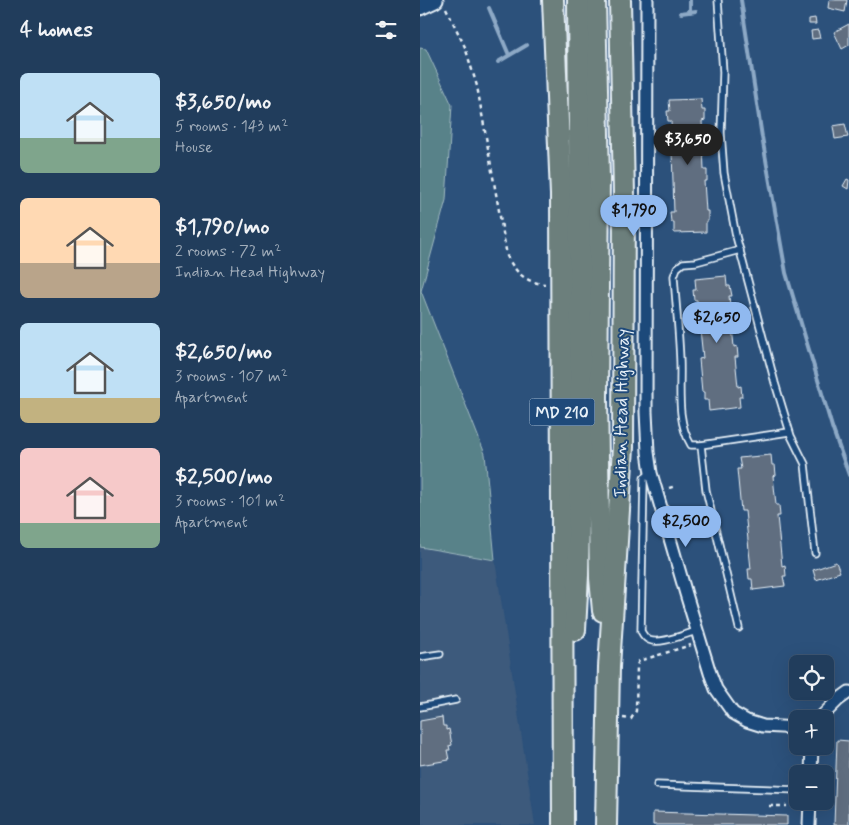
<!DOCTYPE html>
<meta charset="utf-8">
<style>
:root{--surface:#213d5c;--page:#294462;--text:#f1f3f6;--muted:#a2aebb;--line:#3e5672;--accent:#90b9f0}
body{margin:0;font-family:Mynerve,sans-serif;background:var(--page);color:var(--text);height:100vh;display:flex;flex-direction:column;font-size:19px;white-space:nowrap}
*{box-sizing:border-box;margin:0}
p{font-size:16px;color:var(--muted)}
.icon{flex:none;width:28px;height:28px;fill:none;stroke:currentColor;stroke-width:2;stroke-linecap:round;stroke-linejoin:round}
.map{position:relative;flex:1;overflow:hidden}
.details{display:flex;flex-direction:column;background:var(--surface);width:420px}
.details>*{flex:none}
.controls{position:absolute;left:369px;top:655px;display:grid;gap:10px}
.controls a{display:grid;place-items:center;width:45px;height:45px;border-radius:8px;background:var(--surface);box-shadow:0 5px 20px #0002,0 0 0 1px var(--line);font-size:25px}
.price{position:absolute;translate:-50% -42px;padding:0 11px;border-radius:18px;background:var(--accent);color:#111;font-size:16px;line-height:32px;filter:drop-shadow(0 1px 2px #0008)}
.price::after{content:'';position:absolute;left:50%;top:30px;width:15px;height:11px;margin-left:-8px;background:inherit;clip-path:polygon(0 0,100% 0,50% 100%)}
.price.current{background:#222;color:#fff}
ul{padding:0;list-style:none}
li{display:flex;align-items:center;gap:15px;height:125px;padding:0 20px}
li span{display:grid;place-items:center;flex:none;width:140px;height:100px;border-radius:8px;color:#555}
li>.icon{margin-inline-start:auto}
span .icon{width:60px;height:60px;fill:#fffc;stroke-width:1}
li b{font-size:21px}
h2{display:flex;justify-content:space-between;align-items:center;height:60px;padding:0 20px;font-size:21px}
main{display:flex;flex:1;min-height:0}
.map>svg:first-child{display:block}
.built{fill:#3c5a7c}
.green{fill:#598289;stroke:#a0bac0}
.lines{fill:none;stroke-linecap:round;stroke-linejoin:round}
.stream{stroke:#8da9c6;stroke-width:4}
.building{fill:#606e80;stroke:#e8f1f8}
.lane-casing{stroke:#e8f1f8;stroke-width:9}
.street-casing{stroke:#e8f1f8;stroke-width:15}
.secondary-casing{stroke:#e8f1f8;stroke-width:19}
.highway-casing{stroke:#e8f1f8;stroke-width:24}
.path{stroke:#e8f1f8;stroke-width:2.5;stroke-dasharray:4 4;stroke-linecap:butt}
.lane{stroke:#1f4a7a;stroke-width:5.5}
.street{stroke:#1f4a7a;stroke-width:11}
.secondary{stroke:#1f4a7a;stroke-width:15}
.highway{stroke:#6c7f7c;stroke-width:20}
.labels{text-anchor:middle;stroke-width:4;stroke-linejoin:round;paint-order:stroke}
.shield{fill:#1f4a7a;stroke:#acbfd2;stroke-width:1}
.shield-label{font-size:16px;font-weight:bold;fill:#e8f1f8}
.street-label{font-size:18px;fill:#e8f1f8;stroke:#1f4a7a}
</style>
<main>
<section class="details">
<h2>4 homes<svg class="icon" aria-label="filters" viewBox="0 0 24 24"><path d="M4 7h16M4 17h16"/><circle cx="9" cy="7" r="2"/><circle cx="15" cy="17" r="2"/></svg></h2>
<ul>
<li><span style="background:linear-gradient(#bfe0f5 65%,#7fa58c 0)"><svg class="icon" aria-label="home" viewBox="0 0 24 24"><path d="M3 11l9-7 9 7M6 9v11h12V9"/></svg></span><div><b>$3,650/mo</b><p>5 rooms · 143 m²</p><p>House</p></div></li>
<li><span style="background:linear-gradient(#ffd9b3 65%,#b9a48a 0)"><svg class="icon" aria-label="home" viewBox="0 0 24 24"><path d="M3 11l9-7 9 7M6 9v11h12V9"/></svg></span><div><b>$1,790/mo</b><p>2 rooms · 72 m²</p><p>Indian Head Highway</p></div></li>
<li><span style="background:linear-gradient(#bfe0f5 75%,#c2b280 0)"><svg class="icon" aria-label="home" viewBox="0 0 24 24"><path d="M3 11l9-7 9 7M6 9v11h12V9"/></svg></span><div><b>$2,650/mo</b><p>3 rooms · 107 m²</p><p>Apartment</p></div></li>
<li><span style="background:linear-gradient(#f6c9c9 75%,#7fa58c 0)"><svg class="icon" aria-label="home" viewBox="0 0 24 24"><path d="M3 11l9-7 9 7M6 9v11h12V9"/></svg></span><div><b>$2,500/mo</b><p>3 rooms · 101 m²</p><p>Apartment</p></div></li>
</ul>
</section>
<div class="map">
<svg width="429" height="825" viewBox="0 0 429 825">
<rect width="100%" height="100%" fill="#2c517b"/>
<filter id="ink" filterUnits="userSpaceOnUse"><feTurbulence type="fractalNoise" baseFrequency=".02" numOctaves="2"/><feDisplacementMap in="SourceGraphic" scale="10" xChannelSelector="R" yChannelSelector="G"/><feConvolveMatrix kernelMatrix="1 2 1 2 8 2 1 2 1" color-interpolation-filters="sRGB"/></filter>
<g filter="url(#ink)">
<path class="built" d="M0,547L75,560L115,825H0Z"/>
<path class="green" d="M0,48L6,49L32,105L26,200L1,291L65,454L75,560L0,547Z"/>
<g class="lines">
<g class="stream">
<path d="M270,0V12"/>
<path d="M321,0L342,137L366,273L412,427L429,475"/>
<path d="M69,8L89,55"/>
<path d="M261,13L276,11"/>
<path d="M78,62L107,45"/>
</g>
</g>
<g class="building">
<path d="M409,0H427L425,12L408,8Z"/>
<path d="M395,18L396,24H389V19Z"/>
<path d="M429,24V45L422,49L414,32Z"/>
<path d="M398,30L400,38L392,39L391,31Z"/>
<path d="M281,99L282,110H285V120L282,121L284,170H287V181H284L286,211H288V221H286V232L254,233V222H251L250,212H254L251,121H248L247,111H250L249,100Z"/>
<path d="M425,124L428,137L415,139L413,126Z"/>
<path d="M427,179L429,180L428,189L423,186Z"/>
<path d="M306,276L307,286H310L312,296H309L314,347L317,346L318,357H315L318,387L321,386L322,397H319L320,407L289,411L288,400H284V392H282L279,359L283,358L277,300H274L273,290H276L275,279Z"/>
<path d="M351,455L352,465H355L356,475L353,476L356,505H359L360,516H357L362,566L365,565L366,576H363L365,586L333,590L332,579H329L328,569H331L325,511H321L317,469H321L319,458Z"/>
<path d="M416,562L420,572L396,580L393,570Z"/>
<path d="M22,717L23,726H26V730L29,729L32,745L29,746L30,750H27L29,760L0,765V721Z"/>
<path d="M417,740L429,741V825H414Z"/>
<path d="M233,812L367,816V825H233Z"/>
</g>
<g class="lines">
<g class="lane-casing">
<g id="lane">
<path d="M298,0L303,72L301,133L304,173L316,236L355,383L371,436L385,464L395,553"/>
<path d="M281,445L369,432"/>
<path d="M231,473L224,478L221,631C223,635 225,638 229,640C240,645 265,634 277,631"/>
<path d="M319,628L286,490L281,445H271C256,420 261,389 260,361C259,333 256,305 254,276L257,268L263,263L276,262L320,250"/>
<path d="M0,657L20,654"/>
<path d="M0,707L36,700"/>
<path d="M237,785L378,790"/>
</g>
</g>
<g class="street-casing">
<g id="street">
<path d="M227,0L226,412L228,452L231,473L266,594L290,673L296,689L313,713L327,721L343,726L378,728"/>
<path d="M399,719L418,700L429,692"/>
<path d="M391,774L392,746"/>
<path d="M389,825L390,801"/>
</g>
</g>
<g class="secondary-casing">
<path id="secondary" d="M0,7L15,0"/>
</g>
<g class="highway-casing">
<g id="highway">
<path d="M133,0L141,195L143,825"/>
<path d="M175,0L179,179L177,398L180,578L183,611"/>
<path d="M155,630L158,575L161,398L158,0"/>
<path d="M186,825L189,667L203,447L204,195L200,0"/>
</g>
</g>
<g class="path">
<path d="M26,8L45,47L57,86L87,256C95,272 106,283 125,284"/>
<path d="M249,488L256,486"/>
<path d="M203,718L211,719L216,711L217,665L219,661L271,645"/>
<path d="M349,806H367"/>
</g>
<use href="#lane" class="lane"/>
<use href="#street" class="street"/>
<use href="#secondary" class="secondary"/>
<use href="#highway" class="highway"/>
</g>
</g>
<g class="labels">
<rect class="shield" x="109.5" y="398.5" width="65" height="27" rx="4"/>
<g class="shield-label">
<text x="142" y="418">MD 210</text>
</g>
<g class="street-label">
<text transform="translate(201 413) rotate(-89)" y="6">Indian Head Highway</text>
</g>
</g>
</svg>
<div class="controls">
<a><svg class="icon" aria-label="locate" viewBox="0 0 24 24"><circle cx="12" cy="12" r="6"/><path d="M12 2v4M12 18v4M2 12h4M18 12h4"/></svg></a>
<a>+</a>
<a>−</a>
</div>
<b class="price current" style="left:268px;top:166px">$3,650</b>
<b class="price" style="left:214px;top:237px">$1,790</b>
<b class="price" style="left:297px;top:344px">$2,650</b>
<b class="price" style="left:266px;top:548px">$2,500</b>
</div>
</main>
